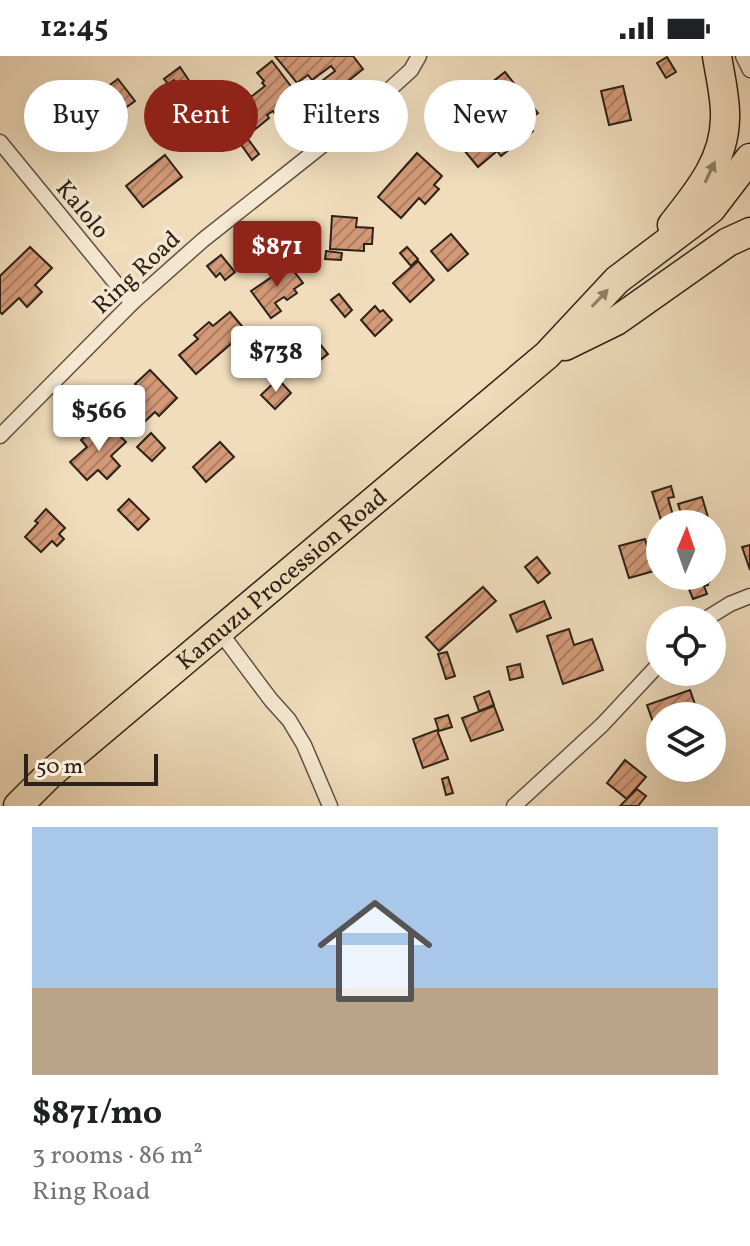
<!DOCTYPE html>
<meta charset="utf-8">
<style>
:root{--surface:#fff;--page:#f2f2f2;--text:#202124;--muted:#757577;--line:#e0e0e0;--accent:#8f2418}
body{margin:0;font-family:Vollkorn,serif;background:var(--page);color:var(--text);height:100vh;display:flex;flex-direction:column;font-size:30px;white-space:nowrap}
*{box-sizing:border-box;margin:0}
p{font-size:26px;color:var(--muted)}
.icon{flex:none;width:44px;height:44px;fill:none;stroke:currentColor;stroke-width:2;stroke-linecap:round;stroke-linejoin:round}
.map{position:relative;height:750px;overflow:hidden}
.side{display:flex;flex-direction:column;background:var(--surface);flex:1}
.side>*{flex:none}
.top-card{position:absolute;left:24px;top:24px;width:702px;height:72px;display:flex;gap:16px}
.needle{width:52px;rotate:2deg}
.fabs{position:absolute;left:646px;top:454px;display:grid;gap:16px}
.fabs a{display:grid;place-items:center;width:80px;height:80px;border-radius:50%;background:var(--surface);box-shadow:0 8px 32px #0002;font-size:40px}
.scale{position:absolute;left:24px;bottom:20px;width:134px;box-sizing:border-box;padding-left:8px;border:4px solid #2d2219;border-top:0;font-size:22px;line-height:28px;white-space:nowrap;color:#2d2219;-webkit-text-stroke:6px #f6e9d3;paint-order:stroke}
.price{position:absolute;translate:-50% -68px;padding:0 18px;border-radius:8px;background:#fff;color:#222;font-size:26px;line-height:52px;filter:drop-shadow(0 2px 4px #0008)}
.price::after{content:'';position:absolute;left:50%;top:48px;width:24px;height:18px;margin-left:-12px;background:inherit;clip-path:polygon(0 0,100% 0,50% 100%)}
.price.current{background:var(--accent);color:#fff}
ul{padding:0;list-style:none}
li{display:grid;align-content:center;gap:16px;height:424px;padding:0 32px}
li+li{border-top:2px solid var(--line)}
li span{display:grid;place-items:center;height:248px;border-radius:0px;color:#555}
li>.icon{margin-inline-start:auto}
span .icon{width:144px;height:144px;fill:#fffc;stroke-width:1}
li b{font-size:34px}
.pill{padding:0 28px;border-radius:36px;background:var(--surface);box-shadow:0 8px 32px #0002;font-size:28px;line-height:72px}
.pill.current{background:var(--accent);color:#fff}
.status{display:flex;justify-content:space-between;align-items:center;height:56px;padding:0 40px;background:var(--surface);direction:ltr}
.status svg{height:22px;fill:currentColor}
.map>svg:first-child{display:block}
.building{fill:url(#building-hatch);stroke:#2d2219;stroke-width:2}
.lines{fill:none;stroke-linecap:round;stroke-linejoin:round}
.street-casing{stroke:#5e5142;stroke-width:17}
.highway-casing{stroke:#2d2219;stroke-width:31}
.street{stroke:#f6e9d3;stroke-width:14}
.highway{stroke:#f1ddbc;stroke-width:28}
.oneway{fill:#8f806a}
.labels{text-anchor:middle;stroke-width:7;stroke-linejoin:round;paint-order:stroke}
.street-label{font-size:24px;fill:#2d2219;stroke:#f6e9d3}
</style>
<div class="status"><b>12:45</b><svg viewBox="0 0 49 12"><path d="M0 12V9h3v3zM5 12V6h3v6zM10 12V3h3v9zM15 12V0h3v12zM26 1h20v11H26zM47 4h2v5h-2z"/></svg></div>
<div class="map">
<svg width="750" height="750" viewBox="0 0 750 750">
<defs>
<pattern id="building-hatch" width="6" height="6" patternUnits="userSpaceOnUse" patternTransform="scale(2)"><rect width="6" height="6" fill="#d49a78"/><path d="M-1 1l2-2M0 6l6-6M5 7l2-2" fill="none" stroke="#ac7d62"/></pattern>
</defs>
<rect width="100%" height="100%" fill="#f1ddbc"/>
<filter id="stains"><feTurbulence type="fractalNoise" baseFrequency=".0025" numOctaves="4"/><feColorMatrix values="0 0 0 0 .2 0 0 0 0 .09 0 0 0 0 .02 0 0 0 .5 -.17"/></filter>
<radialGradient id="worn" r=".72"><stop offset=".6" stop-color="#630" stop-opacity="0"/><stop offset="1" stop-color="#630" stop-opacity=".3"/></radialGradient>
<g class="building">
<path d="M275,0H353L363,13L347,26L351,32L339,41L335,36L328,42L321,33L327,28L323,24L335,15L331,10L312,24L308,19L297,27Z"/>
<path d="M667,1L676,16L666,22L657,7Z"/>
<path d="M272,5L296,37L283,47L285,50L275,58L273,55L267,59L269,62L253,75L241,60L249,54L243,47L265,30L262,27L264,25L257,17Z"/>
<path d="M180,11L192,29L185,34L188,38L180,44L173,35L179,30L174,24L168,28L164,23Z"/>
<path d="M505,16L538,57L526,66L533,75L501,100L494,91L497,95L478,111L449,76L469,60L461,51Z"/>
<path d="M118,23L135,45L113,61L119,68L91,89L63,52L90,33L95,40Z"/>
<path d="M623,30L631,64L609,69L601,35Z"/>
<path d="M234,31L244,43L227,56L217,43Z"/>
<path d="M48,41L58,54L45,64L36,51Z"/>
<path d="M208,50L220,69L206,78L193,60Z"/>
<path d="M242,75L259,98L252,104L235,80Z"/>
<path d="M417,97L442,120L434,129L439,133L425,148L419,142L401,162L378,141Z"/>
<path d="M165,99L182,121L143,151L126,130Z"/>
<path d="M332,160L357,162L356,171L373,172L372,188H364V195L330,193Z"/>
<path d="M451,178L468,198L448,215L431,195Z"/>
<path d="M30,191L52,212L35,229L42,236L27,251L19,242L2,258L0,256V220Z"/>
<path d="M407,191L418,203L411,210L400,197Z"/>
<path d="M326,195L342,197L341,204L325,203Z"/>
<path d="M221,199L235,216L225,224L220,217L216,221L207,210Z"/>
<path d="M418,205L434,224L410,246L393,227Z"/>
<path d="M281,206L285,212L289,209L303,227L294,233L297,237L287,244L284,241L275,247L281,255L271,262L251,235L276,218L272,213Z"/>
<path d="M339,238L352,254L345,261L331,244Z"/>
<path d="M375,250L380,256L383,254L392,264L375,280L361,264Z"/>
<path d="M230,256L246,275L196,318L179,299L198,283L194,279L209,266L213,270Z"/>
<path d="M311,277L328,298L315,308L298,287Z"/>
<path d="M150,314L177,342L159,360L155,356L142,368L125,350L142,334L135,328Z"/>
<path d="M278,323L291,337L275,353L261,339Z"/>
<path d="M109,369L126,386L111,400L120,410L107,423L98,414L87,424L70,406L87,391L81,384L93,372L99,379Z"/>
<path d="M151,377L165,392L152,405L137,391Z"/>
<path d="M220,386L234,401L206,426L193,411Z"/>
<path d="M671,430L674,441L668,442L674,463L662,467L652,436Z"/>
<path d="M702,441L710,468H668L683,463L678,448Z"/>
<path d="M129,443L149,463L138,474L118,454Z"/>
<path d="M46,453L65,472L59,478L64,483L57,490L52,485L41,496L25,481L38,467L35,465Z"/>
<path d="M645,483L654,515L629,522L619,490Z"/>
<path d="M750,489V514L742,491Z"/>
<path d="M660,493V510L655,512L650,497Z"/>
<path d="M537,501L550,517L538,527L525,511Z"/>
<path d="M688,520H707L709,526H707L708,529L704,530L707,538L693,543L686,526L690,525Z"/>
<path d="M483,531L496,545L439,595L426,581Z"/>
<path d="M544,545L551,562L517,576L510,559Z"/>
<path d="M569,573L574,589L592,583L603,614L563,628L547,580Z"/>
<path d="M447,596L455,620L446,623L438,598Z"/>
<path d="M520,608L523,621L510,624L507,611Z"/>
<path d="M690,634L699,660H660V686L647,649Z"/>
<path d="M489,635L494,649L479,655L474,641Z"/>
<path d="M494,650L503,674L471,685L462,662Z"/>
<path d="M448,659L452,671L439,675L435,663Z"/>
<path d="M437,674L448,703L423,712L413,683Z"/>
<path d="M625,704L646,721L627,743L607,727Z"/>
<path d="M448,721L453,737L446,739L442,723Z"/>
<path d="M637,733L646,740L638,750H620Z"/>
</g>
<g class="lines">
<g class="street-casing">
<g id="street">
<path d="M743,0L750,14"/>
<path d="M0,86L132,247"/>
<path d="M0,380L132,247L203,184L367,54L411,14L419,0"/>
<path d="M704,564L730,548L750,540"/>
<path d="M220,576L271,644L289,664L304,689L330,750"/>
<path d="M514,750L602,669L660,607"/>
</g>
</g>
<g class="highway-casing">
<g id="highway">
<path d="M672,169C697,137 724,106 725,63C726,43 720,20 717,0"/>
<path d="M565,290L616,265L728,186L750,176"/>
<path id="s1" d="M18,750L50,718L547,299L617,224L711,153L750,102"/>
</g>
</g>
<use href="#street" class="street"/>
<use href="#highway" class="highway"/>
</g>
<defs><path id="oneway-solid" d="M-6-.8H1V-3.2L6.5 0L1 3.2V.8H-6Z" transform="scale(2)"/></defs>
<g class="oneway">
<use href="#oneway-solid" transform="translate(710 116) rotate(-65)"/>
<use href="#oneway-solid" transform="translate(600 242) rotate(-47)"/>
</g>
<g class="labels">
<g class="street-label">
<text transform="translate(83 153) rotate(50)" y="8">Kalolo</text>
<text transform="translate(136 216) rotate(-43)" y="8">Ring Road</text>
<text dy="8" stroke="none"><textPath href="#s1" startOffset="348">Kamuzu Procession Road</textPath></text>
</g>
</g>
<rect width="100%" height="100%" filter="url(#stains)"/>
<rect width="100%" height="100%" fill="url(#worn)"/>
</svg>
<div class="fabs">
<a><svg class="needle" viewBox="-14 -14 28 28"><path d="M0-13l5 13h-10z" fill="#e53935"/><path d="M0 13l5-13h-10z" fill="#757577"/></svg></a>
<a><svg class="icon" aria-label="locate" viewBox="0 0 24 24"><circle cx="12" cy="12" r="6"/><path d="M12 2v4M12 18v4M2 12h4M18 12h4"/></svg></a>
<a><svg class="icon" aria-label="layers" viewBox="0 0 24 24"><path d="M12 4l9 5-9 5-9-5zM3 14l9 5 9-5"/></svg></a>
</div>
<div class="scale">50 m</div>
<b class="price current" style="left:277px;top:233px">$871</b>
<b class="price" style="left:276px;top:338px">$738</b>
<b class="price" style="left:99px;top:397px">$566</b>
<div class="top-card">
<a class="pill">Buy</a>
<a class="pill current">Rent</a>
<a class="pill">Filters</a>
<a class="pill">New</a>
</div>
</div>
<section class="side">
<ul>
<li><span style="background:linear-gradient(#a9c7e8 65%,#b9a48a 0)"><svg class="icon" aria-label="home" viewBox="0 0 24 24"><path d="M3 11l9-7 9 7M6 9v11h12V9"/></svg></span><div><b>$871/mo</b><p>3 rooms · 86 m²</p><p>Ring Road</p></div></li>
</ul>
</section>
